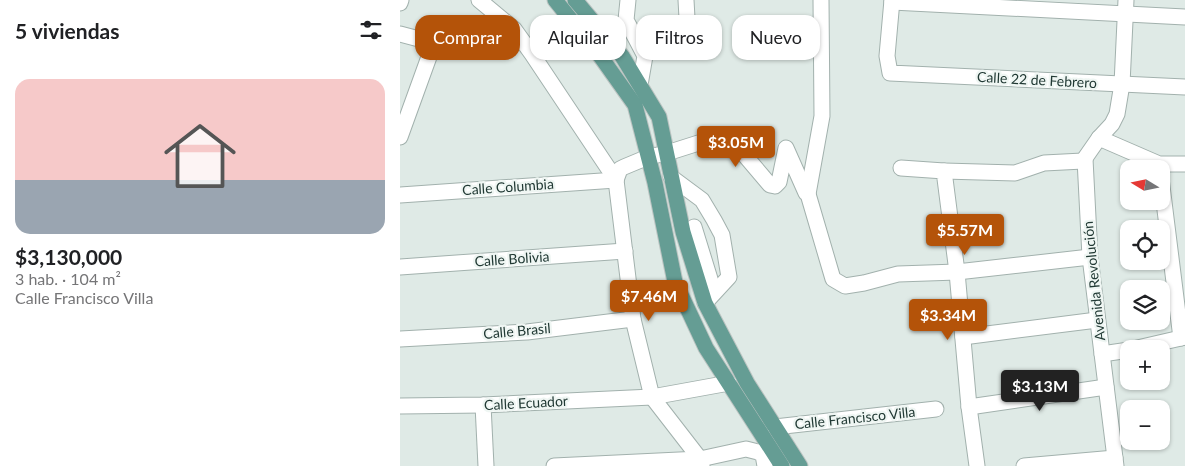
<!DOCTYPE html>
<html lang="es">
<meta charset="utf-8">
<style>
:root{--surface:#fff;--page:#f2f2f2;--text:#202124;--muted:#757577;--line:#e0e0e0;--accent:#b45309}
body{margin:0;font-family:Lato,sans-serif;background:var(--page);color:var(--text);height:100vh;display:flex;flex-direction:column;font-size:19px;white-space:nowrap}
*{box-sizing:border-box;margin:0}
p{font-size:16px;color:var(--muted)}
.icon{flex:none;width:28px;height:28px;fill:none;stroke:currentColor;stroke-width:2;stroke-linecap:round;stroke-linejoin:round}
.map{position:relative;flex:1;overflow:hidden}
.panel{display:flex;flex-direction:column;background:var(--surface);width:400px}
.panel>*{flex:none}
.top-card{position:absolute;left:15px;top:15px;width:475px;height:45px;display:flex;gap:10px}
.needle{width:32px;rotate:280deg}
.buttons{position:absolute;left:720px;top:160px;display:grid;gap:10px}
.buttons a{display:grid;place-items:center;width:50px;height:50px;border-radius:10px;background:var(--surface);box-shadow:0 1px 4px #0004;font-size:25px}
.price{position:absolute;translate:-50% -42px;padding:0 11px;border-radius:5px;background:var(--accent);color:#fff;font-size:16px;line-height:32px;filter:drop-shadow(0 1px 2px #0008)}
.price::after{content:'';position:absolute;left:50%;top:30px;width:15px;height:11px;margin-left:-8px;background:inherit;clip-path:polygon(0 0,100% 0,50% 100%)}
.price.current{background:#222;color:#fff}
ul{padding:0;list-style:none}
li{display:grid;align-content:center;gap:10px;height:265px;padding:0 15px}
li+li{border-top:1px solid var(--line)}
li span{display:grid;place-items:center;height:155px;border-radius:15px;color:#555}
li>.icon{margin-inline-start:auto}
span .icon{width:90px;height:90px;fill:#fffc;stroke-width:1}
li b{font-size:21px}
h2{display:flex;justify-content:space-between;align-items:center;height:60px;padding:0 15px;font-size:21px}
.tag{padding:0 18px;border-radius:15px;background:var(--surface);box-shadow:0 1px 4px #0004;font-size:18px;line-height:45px}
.tag.current{background:var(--accent);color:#fff}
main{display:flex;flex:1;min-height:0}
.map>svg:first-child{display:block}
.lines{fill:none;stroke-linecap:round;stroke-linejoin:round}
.minor-casing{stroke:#a2b1ad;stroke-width:17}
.major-casing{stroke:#bcc4c2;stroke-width:17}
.minor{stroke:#fff;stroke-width:15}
.major{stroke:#659d94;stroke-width:15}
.labels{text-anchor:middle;stroke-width:4.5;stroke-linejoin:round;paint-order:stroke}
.street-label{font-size:14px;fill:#213934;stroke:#eff6f3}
</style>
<main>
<section class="panel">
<h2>5 viviendas<svg class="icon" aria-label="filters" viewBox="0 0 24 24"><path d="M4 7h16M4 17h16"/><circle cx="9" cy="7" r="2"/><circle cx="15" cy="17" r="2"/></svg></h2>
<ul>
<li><span style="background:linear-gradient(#f6c9c9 65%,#9aa5b1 0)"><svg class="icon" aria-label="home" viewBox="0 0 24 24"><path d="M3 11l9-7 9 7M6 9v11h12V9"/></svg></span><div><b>$3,130,000</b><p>3 hab. · 104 m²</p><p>Calle Francisco Villa</p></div></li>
</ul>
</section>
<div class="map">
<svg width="785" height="466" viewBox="0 0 785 466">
<rect width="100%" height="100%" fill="#dfeae6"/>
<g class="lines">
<g class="minor-casing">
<g id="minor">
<path d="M79,0L114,29L132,54L216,180L233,319L252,397L300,459L302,466"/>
<path d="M228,0L226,20L245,56L240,85"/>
<path d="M286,0L287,18"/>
<path d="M492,0L487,56L490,73L785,87"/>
<path d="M492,2L785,17"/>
<path d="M0,3L1,0"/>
<path d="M0,34L34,43L0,137"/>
<path d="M699,138L759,164H785"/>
<path d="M683,161L685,159L690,257L716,466"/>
<path d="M683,161L699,138L712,124L717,114L722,84L726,0"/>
<path d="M501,168L544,171L557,272L569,407L577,466"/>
<path d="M544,171L615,173L644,163L683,161"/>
<path d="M271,177L302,200L314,220L322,235L329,277L305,303"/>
<path d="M761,178L781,338"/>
<path d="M216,180L220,169L224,167L248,157L267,153L311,139L323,140L336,145L370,185L375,186L379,182L386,148L406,193L408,194L433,279L445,286L464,283L498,274L557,272L690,257"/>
<path d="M408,194L422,116L421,0"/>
<path d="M0,195L216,180"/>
<path d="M294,227L314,292"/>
<path d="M0,267L225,251"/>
<path d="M563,337L697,320"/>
<path d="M0,339L127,332L233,319"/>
<path d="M733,349L785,337"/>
<path d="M702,354L729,350"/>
<path d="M83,405L86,466"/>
<path d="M0,406L83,405L252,397L329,383"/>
<path d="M569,407L706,387"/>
<path d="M375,427L536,409"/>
<path d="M154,466L300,459L346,449L358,452L363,455L365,466"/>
<path d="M624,466L715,458"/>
</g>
</g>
<g class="major-casing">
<g id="major">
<path d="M155,0L198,53L235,105L255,183L275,282L306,348L382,466"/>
<path d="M175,0L222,56L259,117L283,232L305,303L347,383L400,466"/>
</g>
</g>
<use href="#minor" class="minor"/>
<use href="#major" class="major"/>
</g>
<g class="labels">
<g class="street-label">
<text transform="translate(637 80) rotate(3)" y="5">Calle 22 de Febrero</text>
<text transform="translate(108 187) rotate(-4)" y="5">Calle Columbia</text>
<text transform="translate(112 259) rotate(-4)" y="5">Calle Bolivia</text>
<text transform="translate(694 281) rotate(-96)" y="5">Avenida Revolución</text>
<text transform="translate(117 331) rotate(-5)" y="5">Calle Brasil</text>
<text transform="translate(126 403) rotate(-3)" y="5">Calle Ecuador</text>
<text transform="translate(455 418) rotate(-6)" y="5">Calle Francisco Villa</text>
</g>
</g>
</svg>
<div class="buttons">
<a><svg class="needle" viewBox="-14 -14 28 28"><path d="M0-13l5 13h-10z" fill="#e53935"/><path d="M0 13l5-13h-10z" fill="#757577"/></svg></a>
<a><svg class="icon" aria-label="locate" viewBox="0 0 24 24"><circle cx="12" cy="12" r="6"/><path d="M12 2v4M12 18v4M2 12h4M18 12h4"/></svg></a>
<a><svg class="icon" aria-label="layers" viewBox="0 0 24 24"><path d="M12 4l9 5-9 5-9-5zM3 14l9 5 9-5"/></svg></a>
<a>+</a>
<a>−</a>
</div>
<b class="price" style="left:336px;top:168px">$3.05M</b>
<b class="price" style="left:565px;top:256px">$5.57M</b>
<b class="price" style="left:249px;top:322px">$7.46M</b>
<b class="price" style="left:548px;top:341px">$3.34M</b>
<b class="price current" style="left:640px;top:412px">$3.13M</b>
<div class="top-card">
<a class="tag current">Comprar</a>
<a class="tag">Alquilar</a>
<a class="tag">Filtros</a>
<a class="tag">Nuevo</a>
</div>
</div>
</main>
